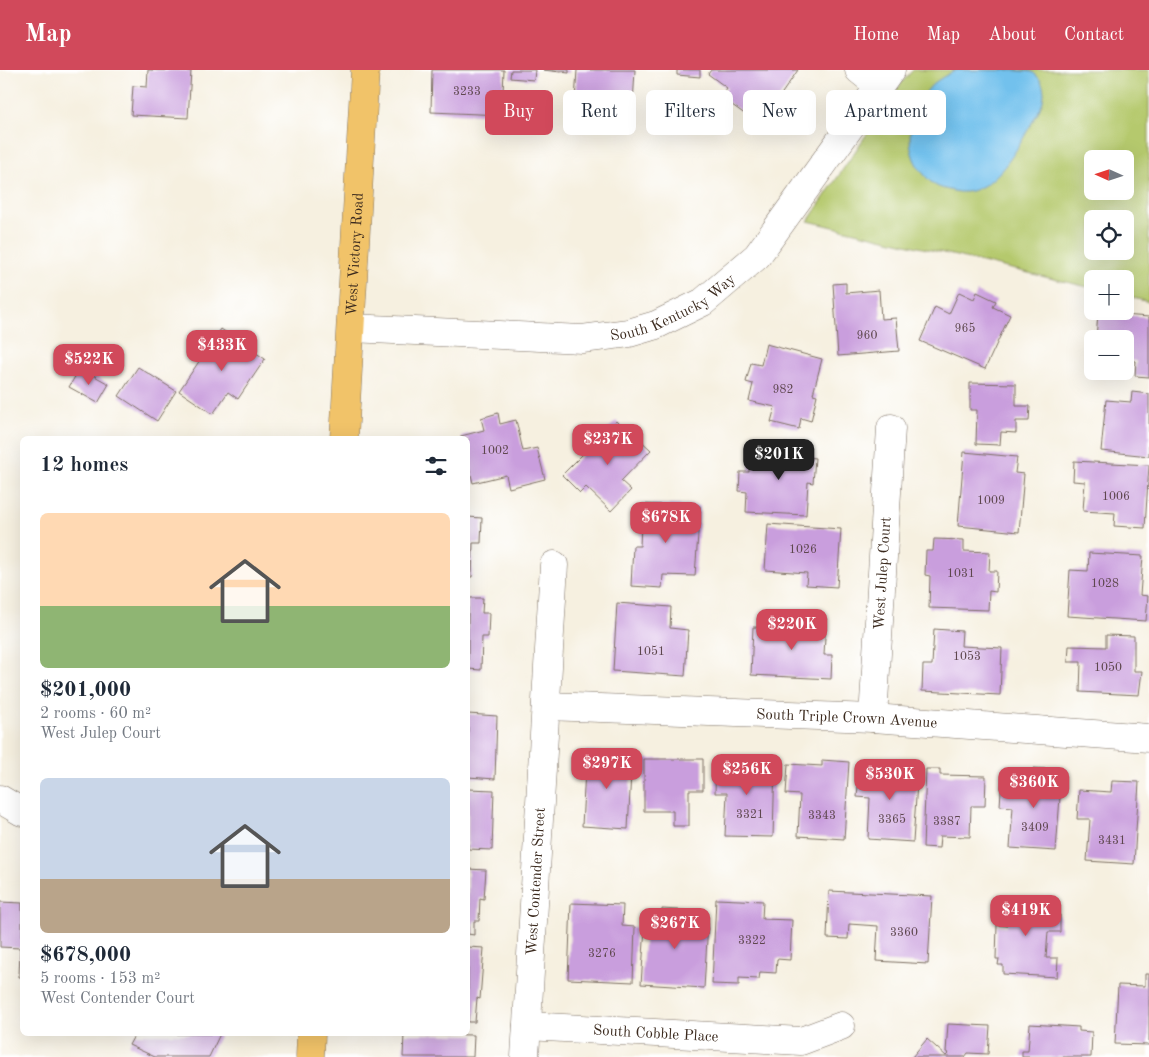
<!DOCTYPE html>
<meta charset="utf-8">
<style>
:root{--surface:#fff;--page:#f6f6f7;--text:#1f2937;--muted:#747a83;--accent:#d1495b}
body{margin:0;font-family:"Old Standard TT",serif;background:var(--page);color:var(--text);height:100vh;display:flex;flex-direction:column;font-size:19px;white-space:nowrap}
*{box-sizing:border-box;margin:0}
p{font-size:16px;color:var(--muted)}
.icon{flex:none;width:28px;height:28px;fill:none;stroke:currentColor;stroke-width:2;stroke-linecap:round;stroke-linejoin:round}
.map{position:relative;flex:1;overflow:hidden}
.side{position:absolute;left:20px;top:366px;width:450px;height:600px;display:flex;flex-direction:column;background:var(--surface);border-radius:8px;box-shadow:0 5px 20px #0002}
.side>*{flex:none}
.hud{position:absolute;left:485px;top:20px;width:475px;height:45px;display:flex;gap:10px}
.needle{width:32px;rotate:273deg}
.tools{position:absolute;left:1084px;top:80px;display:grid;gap:10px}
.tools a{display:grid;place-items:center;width:50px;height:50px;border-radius:8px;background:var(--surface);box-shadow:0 5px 20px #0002;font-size:25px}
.price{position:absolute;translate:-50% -42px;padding:0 11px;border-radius:10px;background:var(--accent);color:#fff;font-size:16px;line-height:32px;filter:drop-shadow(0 1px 2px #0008)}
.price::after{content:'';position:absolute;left:50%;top:30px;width:15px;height:11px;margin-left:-8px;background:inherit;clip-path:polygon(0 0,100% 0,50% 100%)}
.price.on{background:#222;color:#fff}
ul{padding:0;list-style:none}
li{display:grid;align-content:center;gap:10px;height:265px;padding:0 20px}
li span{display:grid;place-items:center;height:155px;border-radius:8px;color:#555}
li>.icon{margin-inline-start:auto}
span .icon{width:90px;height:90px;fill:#fffc;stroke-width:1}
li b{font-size:21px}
h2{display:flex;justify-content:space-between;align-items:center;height:60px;padding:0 20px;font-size:21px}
.pill{padding:0 18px;border-radius:8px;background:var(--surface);box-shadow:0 5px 20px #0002;font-size:18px;line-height:45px}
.pill.on{background:var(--accent);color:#fff}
header{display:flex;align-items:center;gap:30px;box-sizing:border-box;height:70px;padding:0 25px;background:var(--accent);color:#fff}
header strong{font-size:24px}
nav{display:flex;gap:28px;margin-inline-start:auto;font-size:18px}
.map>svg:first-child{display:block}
.green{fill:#b5c96d;stroke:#787a46;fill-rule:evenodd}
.water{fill:#72c1ed;stroke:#567686}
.building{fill:#c99edd}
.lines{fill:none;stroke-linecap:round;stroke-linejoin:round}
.minor-casing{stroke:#7c6f62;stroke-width:29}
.major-casing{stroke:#7c6f62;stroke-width:29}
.minor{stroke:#fff;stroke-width:28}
.major{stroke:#f1c369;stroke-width:28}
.labels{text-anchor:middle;stroke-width:5;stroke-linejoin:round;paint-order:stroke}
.number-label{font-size:12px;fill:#5e474e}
.street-label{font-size:15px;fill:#3b2a1e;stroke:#fff}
</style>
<header>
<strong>Map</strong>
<nav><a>Home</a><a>Map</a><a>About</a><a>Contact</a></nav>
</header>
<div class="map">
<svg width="1149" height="987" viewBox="0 0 1149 987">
<rect width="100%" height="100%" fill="#fff"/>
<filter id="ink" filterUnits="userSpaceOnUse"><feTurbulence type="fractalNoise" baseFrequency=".02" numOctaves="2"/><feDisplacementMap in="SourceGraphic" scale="10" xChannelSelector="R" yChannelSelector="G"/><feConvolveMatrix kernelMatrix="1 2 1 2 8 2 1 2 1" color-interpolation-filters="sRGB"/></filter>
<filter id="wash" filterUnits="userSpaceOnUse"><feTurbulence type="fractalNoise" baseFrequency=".0096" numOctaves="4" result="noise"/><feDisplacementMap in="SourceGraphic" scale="20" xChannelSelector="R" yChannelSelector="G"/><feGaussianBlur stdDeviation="1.12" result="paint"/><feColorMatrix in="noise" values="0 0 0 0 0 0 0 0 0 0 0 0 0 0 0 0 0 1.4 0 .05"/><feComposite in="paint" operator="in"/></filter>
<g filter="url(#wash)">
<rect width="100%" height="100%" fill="#f6f0e0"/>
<path class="green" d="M913,0H1149V232L1125,226V209H1092V218L808,151L902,12ZM1092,89H1125V121H1092ZM1092,149H1125V181H1092Z"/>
<path class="water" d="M957,0C969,0 1024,0 1032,2C1040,7 1044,15 1044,24C1044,36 1034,48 1029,58C1014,85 989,130 953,121C936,117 933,116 922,102C901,78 910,39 931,16C938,9 948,4 957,0Z"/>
<g id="blocks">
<g class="building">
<path d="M148,0L191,1L188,48L131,45L133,16L147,17Z"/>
<path d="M432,0H504L502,45L431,42Z"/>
<path d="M511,0H535L534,10L510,8Z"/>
<path d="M543,0H569V3Z"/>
<path d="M577,0H635L633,34L575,30Z"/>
<path d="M677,0H700V7L677,5Z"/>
<path d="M711,0H798L760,55L721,27L727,18L708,4Z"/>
<path d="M846,213V223L879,220L881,249L896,248L899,281L838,286L833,214Z"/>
<path d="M959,222L974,229L977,222L996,231L993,237L1010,245L985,299L920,271L935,237L949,244Z"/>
<path d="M1098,243L1149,247V307L1135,306L1136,291L1125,290V269H1096Z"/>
<path d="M221,259L265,289L238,329L228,322L213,344L179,321Z"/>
<path d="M766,274L822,289L813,324L817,325L811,351L801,348L799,359L771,352L775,337L749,331L753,314L746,312L751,293L761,295Z"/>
<path d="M138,297L176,321L157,351L119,326Z"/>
<path d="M80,298L109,314L98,333L69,317Z"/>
<path d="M970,313L1016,314V336H1030L1029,351H1016V363L1001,362L1000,375L976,374L977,340H970Z"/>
<path d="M1132,322L1149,324V386L1101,381L1106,330L1131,332Z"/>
<path d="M498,343L500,354L516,350L523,381L537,378L545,409L509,418L506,405L473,413L468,392V369H462L461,366L484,360L481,348Z"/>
<path d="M616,351L635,369L637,367L651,380L621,411L631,420L611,441L586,417L580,423L562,405Z"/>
<path d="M778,373L807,374L806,387L815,388L813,413L808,412L806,445L746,442L747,422L739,421L740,402H749L750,384L777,386Z"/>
<path d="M964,382L1017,387L1015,403L1024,404L1019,462L958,456Z"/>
<path d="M1074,391L1149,395L1145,458L1114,456L1115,443L1083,441L1085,412L1073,411Z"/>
<path d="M642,434L700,436L695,506L663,505L662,518L631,516L633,476H640Z"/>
<path d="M468,447L482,448L481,473H473L472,507H468Z"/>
<path d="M768,454L841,459L837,517L806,515L807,503L765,500Z"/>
<path d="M934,469L964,470V481L990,482L989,501H997L996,522L989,521L988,540L929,538L930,506L925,505L926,481H933Z"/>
<path d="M1089,483L1143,486L1140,525L1148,526L1146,551L1067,546L1070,500L1088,501Z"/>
<path d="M468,528H483L482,543H489L488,567H482L481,600L468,599Z"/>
<path d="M617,533L671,537L670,558L688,560L685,606L613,601Z"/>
<path d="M795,546L826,548L824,585H832L831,609L751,605L753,557L795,559Z"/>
<path d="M934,559L962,561L961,576L1002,578L1000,625L922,621L923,595H932Z"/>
<path d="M1106,565L1134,566V601H1142L1139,625L1080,622L1081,592H1068L1069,576L1106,577Z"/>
<path d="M468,644L497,646L495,709L468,707Z"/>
<path d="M586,681L632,684L628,759L582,756Z"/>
<path d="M644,689H703V720H689V756H673V741H644Z"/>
<path d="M716,689L775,691L773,767L725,766L727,723H715Z"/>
<path d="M822,690L849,692L844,769L798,766L800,725L786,724L788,694L822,696Z"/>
<path d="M860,694L918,698L913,772L868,769L870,728L857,727Z"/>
<path d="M1034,698L1062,700L1056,781L1010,778L1013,737L1000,736L1002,705L1034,707Z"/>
<path d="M926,699H940V705L986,706L985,736H971L970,767L940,766L939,778L923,777Z"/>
<path d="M1112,711L1139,712L1134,794L1087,791L1090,749H1077L1079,720L1111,722Z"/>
<path d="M468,719L494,720L492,780L468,779Z"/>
<path d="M468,799L486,800L484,829L480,828L479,851H474V865L468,864Z"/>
<path d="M829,821L932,826L928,894L876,891L878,856L849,854L848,869L827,868Z"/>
<path d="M716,829L763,831L762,849L792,850L790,890L777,889L776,903L760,902L759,909L739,908V915L712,914Z"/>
<path d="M998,829L1055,832L1054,845H1060V862H1048L1046,888H1058L1057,907L1003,904V895H998L999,889H996L997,855L1007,856V852L997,851Z"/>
<path d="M0,832L22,833V907H19L20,878L0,877Z"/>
<path d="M571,833L623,835L622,856L635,857L633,912L568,909Z"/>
<path d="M662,839L695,841V853H708L704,918L641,914L646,844L662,845Z"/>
<path d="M468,877L484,878L480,929L477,928L475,952H468Z"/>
<path d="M1145,904H1149V975L1115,974L1118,915L1145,916Z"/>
<path d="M948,954L990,956L988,984L968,983L965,987H912L927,969L946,986L949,983L946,982Z"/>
<path d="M1030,954L1079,957V961L1092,962L1091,987H1022V981H1028Z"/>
<path d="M135,964H220L209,987H155L129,975Z"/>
<path d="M404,964L474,965L473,987H403Z"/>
</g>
</g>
</g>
<g filter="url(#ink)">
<use href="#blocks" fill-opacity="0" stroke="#7c6f62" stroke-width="1"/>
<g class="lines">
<g class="minor-casing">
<g id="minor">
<path d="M859,0L879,16"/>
<path id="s1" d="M351,258L582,269L629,263L656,255L703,232L757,186L891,0"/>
<path id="s2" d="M546,636L873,648L1149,668"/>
<path id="s3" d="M873,648L891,358"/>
<path d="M0,729L22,742"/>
<path id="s4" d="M527,956L801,971L841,956"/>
<path id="s5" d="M525,987L554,495"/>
</g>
</g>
<g class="major-casing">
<g id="major">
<path id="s6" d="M344,369L365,0"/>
<path d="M310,987L311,964"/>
</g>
</g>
<use href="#minor" class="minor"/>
<use href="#major" class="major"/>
</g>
</g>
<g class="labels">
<g class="number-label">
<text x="467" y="25">3233</text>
<text x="965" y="262">965</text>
<text x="867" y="269">960</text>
<text x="783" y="323">982</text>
<text x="495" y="384">1002</text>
<text x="1116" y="430">1006</text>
<text x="991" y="434">1009</text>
<text x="803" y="483">1026</text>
<text x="961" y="507">1031</text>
<text x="1105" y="517">1028</text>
<text x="651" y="585">1051</text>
<text x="967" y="590">1053</text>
<text x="1108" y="601">1050</text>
<text x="750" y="748">3321</text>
<text x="822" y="749">3343</text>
<text x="892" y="753">3365</text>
<text x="947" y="755">3387</text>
<text x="1035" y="761">3409</text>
<text x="1112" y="774">3431</text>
<text x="904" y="866">3360</text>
<text x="752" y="874">3322</text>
<text x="602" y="887">3276</text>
</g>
<g class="street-label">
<text dy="5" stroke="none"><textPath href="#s6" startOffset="185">West Victory Road</textPath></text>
<text dy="5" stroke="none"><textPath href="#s1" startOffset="329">South Kentucky Way</textPath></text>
<text dy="5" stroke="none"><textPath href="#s3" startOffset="145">West Julep Court</textPath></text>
<text dy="5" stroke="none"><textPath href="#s2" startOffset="301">South Triple Crown Avenue</textPath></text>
<text dy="5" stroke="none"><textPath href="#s5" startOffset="176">West Contender Street</textPath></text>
<text dy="5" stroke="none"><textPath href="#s4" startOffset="129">South Cobble Place</textPath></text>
</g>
</g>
</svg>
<div class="tools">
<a><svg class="needle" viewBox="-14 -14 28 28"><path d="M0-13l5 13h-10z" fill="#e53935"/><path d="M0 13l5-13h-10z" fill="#747a83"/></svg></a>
<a><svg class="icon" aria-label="locate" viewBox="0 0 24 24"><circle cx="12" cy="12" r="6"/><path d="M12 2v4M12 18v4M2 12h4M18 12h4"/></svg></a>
<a>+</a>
<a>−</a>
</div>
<b class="price" style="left:222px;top:302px">$433K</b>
<b class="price" style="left:89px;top:316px">$522K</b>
<b class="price" style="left:608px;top:396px">$237K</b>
<b class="price on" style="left:779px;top:411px">$201K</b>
<b class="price" style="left:666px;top:474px">$678K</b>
<b class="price" style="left:792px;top:581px">$220K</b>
<b class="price" style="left:607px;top:720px">$297K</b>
<b class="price" style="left:747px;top:726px">$256K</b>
<b class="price" style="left:890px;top:731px">$530K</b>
<b class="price" style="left:1034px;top:739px">$360K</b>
<b class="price" style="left:1026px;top:867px">$419K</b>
<b class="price" style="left:675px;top:880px">$267K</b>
<div class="hud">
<a class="pill on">Buy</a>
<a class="pill">Rent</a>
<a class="pill">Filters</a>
<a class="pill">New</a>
<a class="pill">Apartment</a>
</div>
<section class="side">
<h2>12 homes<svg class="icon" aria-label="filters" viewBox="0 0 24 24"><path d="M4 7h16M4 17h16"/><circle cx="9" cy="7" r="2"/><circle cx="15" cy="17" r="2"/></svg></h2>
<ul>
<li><span style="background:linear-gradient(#ffd9b3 60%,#8fb573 0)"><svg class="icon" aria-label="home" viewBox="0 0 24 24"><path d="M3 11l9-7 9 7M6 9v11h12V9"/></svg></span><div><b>$201,000</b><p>2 rooms · 60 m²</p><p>West Julep Court</p></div></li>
<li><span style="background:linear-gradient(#c9d6e8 65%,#b9a48a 0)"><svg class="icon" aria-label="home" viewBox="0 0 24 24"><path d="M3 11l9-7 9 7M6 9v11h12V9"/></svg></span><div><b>$678,000</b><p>5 rooms · 153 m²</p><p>West Contender Court</p></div></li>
</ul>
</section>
</div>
